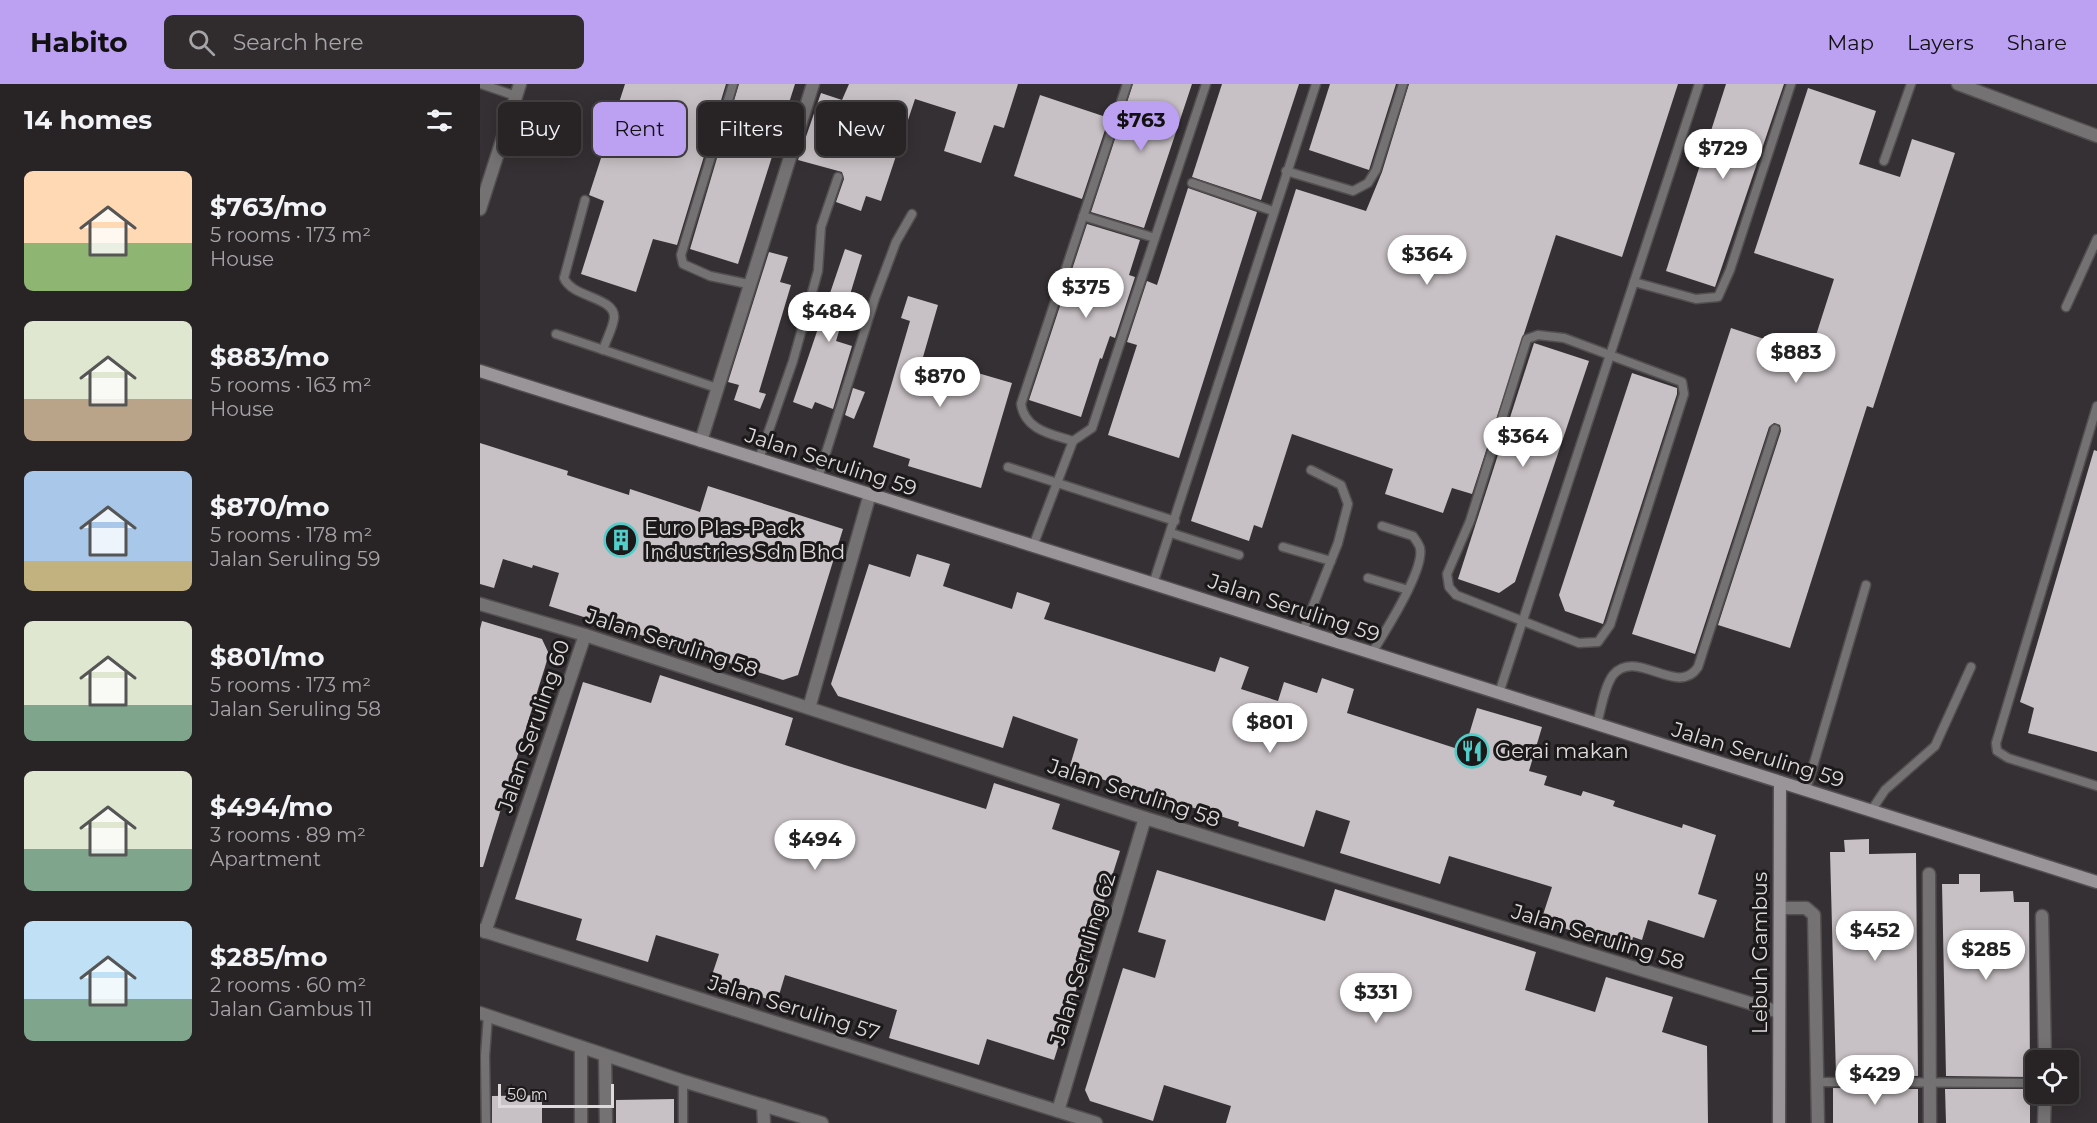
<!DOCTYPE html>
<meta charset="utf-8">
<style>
:root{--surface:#282426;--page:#302c2e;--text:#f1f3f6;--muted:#a5a4a7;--line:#444143;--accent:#bca0f2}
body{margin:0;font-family:Montserrat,sans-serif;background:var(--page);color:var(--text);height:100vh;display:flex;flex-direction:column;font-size:22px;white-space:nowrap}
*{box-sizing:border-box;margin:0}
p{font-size:20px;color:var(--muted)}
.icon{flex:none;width:33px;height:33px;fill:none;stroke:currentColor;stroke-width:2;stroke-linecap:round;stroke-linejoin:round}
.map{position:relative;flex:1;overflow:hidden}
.sheet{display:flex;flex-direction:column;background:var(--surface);width:480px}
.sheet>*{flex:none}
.hud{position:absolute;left:18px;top:18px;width:570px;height:54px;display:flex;gap:12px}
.tools{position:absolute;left:1545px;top:966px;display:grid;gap:12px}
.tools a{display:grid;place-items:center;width:54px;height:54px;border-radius:9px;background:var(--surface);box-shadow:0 3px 15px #0003,0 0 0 2px var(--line);font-size:30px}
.scale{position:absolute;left:18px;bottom:15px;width:116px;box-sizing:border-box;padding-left:6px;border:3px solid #dedadc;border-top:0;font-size:16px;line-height:21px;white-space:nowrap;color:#dedadc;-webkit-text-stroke:4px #1b191a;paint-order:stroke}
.price{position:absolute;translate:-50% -51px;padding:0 14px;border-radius:21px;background:#fff;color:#222;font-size:20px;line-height:39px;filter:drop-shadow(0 2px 3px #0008)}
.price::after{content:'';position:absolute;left:50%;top:36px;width:18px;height:14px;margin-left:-9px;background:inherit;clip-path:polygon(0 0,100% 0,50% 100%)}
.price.current{background:var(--accent);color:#111}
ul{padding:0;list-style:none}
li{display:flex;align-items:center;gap:18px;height:150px;padding:0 24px}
li span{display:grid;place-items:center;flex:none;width:168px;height:120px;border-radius:9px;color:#555}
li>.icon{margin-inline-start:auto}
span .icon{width:72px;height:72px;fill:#fffc;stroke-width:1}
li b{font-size:26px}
h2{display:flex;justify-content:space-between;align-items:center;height:72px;padding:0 24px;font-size:26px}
.pill{padding:0 21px;border-radius:9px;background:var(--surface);box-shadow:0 3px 15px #0003,0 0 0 2px var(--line);font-size:21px;line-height:54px}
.pill.current{background:var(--accent);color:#111}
header{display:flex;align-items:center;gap:36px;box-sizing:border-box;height:84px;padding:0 30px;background:var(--accent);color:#111}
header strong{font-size:28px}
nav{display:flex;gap:33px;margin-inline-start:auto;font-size:21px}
.search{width:420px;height:54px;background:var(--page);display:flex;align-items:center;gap:15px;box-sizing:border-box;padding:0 21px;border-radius:9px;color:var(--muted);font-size:22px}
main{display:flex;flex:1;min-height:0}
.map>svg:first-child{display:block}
.building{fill:#c7c0c4}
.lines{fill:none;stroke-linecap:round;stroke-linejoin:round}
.lane-casing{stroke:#534f51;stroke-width:11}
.street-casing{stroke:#534f51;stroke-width:15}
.secondary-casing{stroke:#534f51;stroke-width:15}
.lane{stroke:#747273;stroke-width:8}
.street{stroke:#747273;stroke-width:12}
.secondary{stroke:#9a9598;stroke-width:12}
.labels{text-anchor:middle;stroke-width:6;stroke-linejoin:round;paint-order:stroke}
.street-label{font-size:21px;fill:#dedadc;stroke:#1b191a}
.poi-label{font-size:21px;fill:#dedadc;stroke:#1b191a;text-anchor:start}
</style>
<header>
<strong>Habito</strong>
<div class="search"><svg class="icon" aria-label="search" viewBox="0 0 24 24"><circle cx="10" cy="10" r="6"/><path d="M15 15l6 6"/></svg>Search here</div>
<nav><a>Map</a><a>Layers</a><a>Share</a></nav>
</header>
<main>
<section class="sheet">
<h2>14 homes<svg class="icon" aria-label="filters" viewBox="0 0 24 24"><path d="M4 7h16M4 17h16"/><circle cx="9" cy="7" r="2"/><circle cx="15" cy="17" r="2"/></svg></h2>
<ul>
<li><span style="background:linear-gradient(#ffd9b3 60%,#8fb573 0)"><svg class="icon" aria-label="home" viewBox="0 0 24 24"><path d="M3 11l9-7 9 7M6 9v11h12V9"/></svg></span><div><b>$763/mo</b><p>5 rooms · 173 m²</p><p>House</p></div></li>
<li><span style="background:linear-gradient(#dfe7d0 65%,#b9a48a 0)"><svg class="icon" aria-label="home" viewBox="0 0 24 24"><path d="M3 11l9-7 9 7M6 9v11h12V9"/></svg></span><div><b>$883/mo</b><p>5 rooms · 163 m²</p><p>House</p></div></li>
<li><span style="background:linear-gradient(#a9c7e8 75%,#c2b280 0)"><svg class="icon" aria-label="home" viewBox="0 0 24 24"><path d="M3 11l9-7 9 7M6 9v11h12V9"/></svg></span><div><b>$870/mo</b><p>5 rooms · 178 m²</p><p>Jalan Seruling 59</p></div></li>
<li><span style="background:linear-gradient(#dfe7d0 70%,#7fa58c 0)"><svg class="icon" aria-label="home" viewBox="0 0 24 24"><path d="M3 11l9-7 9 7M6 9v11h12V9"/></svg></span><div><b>$801/mo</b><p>5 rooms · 173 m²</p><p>Jalan Seruling 58</p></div></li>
<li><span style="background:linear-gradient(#dfe7d0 65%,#7fa58c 0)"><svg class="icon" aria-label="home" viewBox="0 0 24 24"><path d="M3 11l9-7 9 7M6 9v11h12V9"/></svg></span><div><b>$494/mo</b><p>3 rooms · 89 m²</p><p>Apartment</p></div></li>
<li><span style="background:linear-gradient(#bfe0f5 65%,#7fa58c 0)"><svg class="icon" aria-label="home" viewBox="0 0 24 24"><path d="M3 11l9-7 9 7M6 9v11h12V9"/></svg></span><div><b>$285/mo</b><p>2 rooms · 60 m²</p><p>Jalan Gambus 11</p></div></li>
</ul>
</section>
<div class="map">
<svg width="1617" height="1039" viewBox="0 0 1617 1039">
<rect width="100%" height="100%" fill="#353033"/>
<g class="building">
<path d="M145,0H246L197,161L173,155L156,208L101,190L124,117L109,111Z"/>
<path d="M259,0H315L258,180L210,165Z"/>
<path d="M369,0H538L524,44L514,41L501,79L464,67L476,28L435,15L401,117L386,112L381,127L356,118L364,95L362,88L318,76L341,9L362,16Z"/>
<path d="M653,0H712L664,144L611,128Z"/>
<path d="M742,0H819L781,116L712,93Z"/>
<path d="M850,0H916L889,86L829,66Z"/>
<path d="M929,0H1198L1142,173L1076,151L992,410L972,404L963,429L905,410L913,385L812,350L782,444L774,441L769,457L711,437L816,105L886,127L902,88Z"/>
<path d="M1246,0H1304L1235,203L1186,187Z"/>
<path d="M1328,4L1396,27L1379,80L1420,93L1432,55L1475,69L1393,324L1387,322L1310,564L1238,541L1301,347L1300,341L1294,339L1289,343L1215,570L1152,550L1251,244L1330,270L1354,195L1274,169Z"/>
<path d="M560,11L629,34L602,115L534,92Z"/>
<path d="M708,104L777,128L699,374L628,351L657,261L647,258L667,197L677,201Z"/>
<path d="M607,140L660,156L649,191L655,193L635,254L630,252L622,275L620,274L601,333L549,316Z"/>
<path d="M365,165L382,171L356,257L372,262L353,325L335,318L332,325L313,318Z"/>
<path d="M289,168L308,173L300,198L311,201L279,308L286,310L280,325L254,316L259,301L248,298Z"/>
<path d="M428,212L458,221L443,273L532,299L501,404L428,382L430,375L393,363L430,237L421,234Z"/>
<path d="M1054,259L1109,277L1035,498L1019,509L978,495Z"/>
<path d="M1152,289L1197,304V310L1123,540L1085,527L1079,511Z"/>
<path d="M373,304L385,308L374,335L365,331Z"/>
<path d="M0,359L88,387L87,391L149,411L150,405L220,428L228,402L363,445L318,591L303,596L69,522L79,489L53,481L52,484L23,475L14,504L0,500Z"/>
<path d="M1614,366L1617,367V668L1548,649L1554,624L1540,618Z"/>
<path d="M437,470L470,480L463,502L532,525L537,508L570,519L564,535L600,546L735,588L740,573L769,583L761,605L798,617L804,598L837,609L842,594L874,605L867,629L984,667L997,624L1062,643L1049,687L1067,692L1064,701L1101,712L1103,707L1135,717L1133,722L1202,744L1203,740L1236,751L1218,810L1237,816L1224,854L1168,836L1162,856L1153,853L1150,865L1061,837L1072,803L969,772L960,800L860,769L870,737L836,726L824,763L758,742L759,738L589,685L598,655L533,632L523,664L358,612L351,600L389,480L430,493Z"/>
<path d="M2,537L62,555L69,570L3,783H0V545Z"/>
<path d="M180,591L313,634L305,661L365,681L506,725L514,699L580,720L572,745L640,767L574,976L507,955L499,981L409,954L417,926L305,891L297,918L230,897L239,870L176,851L168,878L96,856L102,835L35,815L103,598L171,619Z"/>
<path d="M1389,755V770L1436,769L1438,992H1356L1350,768H1365L1364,756Z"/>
<path d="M677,786L845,837L855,805L1056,868L1045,906L1115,928L1126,893L1193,913L1182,948L1227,962L1228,1039H746L751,1022L684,1001L673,1037L610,1017L605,1006L643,884L675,894L686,856L658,848Z"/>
<path d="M1479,790H1500V808L1533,807L1534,818H1549L1550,993L1466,992L1462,800H1479Z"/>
<path d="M1353,1004L1438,1005V1039H1353Z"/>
<path d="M1465,1005H1550V1039H1466Z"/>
<path d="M62,1011V1039H12V1012Z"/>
<path d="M194,1015V1039H136V1016Z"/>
</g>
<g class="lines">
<g class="lane-casing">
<g id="lane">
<path d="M1,0L36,12"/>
<path d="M253,0L201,171L203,180L230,192L268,200"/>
<path d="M1404,77L1431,0"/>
<path d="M806,87L873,107L888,99L896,86L923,0"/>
<path d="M712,99L793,127"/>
<path d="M105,116L84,194C92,214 136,213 134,234C133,244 126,256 123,266"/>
<path d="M603,132L675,154"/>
<path d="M1154,198L1216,215L1238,213L1250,186L1311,0"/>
<path d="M1586,223L1617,155"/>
<path d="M76,250L237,304"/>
<path d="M1058,251L1084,254L1202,298L1204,310L1130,541L1118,558L1099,559L976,511L969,503L967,490L990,437L1047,255Z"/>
<path d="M1617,322L1516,659L1517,667L1528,674L1617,702"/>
<path d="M593,357C571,350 545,346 541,320L647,0"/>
<path d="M279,375L313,277L338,187L341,143L358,93"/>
<path d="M528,383L695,437"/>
<path d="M338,394L395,214L416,158L432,130"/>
<path d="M691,449L759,471"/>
<path d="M553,462L593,357L612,344L726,0"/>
<path d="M803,463L851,477"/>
<path d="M888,494L928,506"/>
<path d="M673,500L836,0"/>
<path d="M823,547L858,459L868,420L861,401L831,386"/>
<path d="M892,569C904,549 945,486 940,464C939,460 935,455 933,452L902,442"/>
<path d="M1019,609L1219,0"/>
<path d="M1117,640C1121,626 1124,603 1133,591C1156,563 1198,614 1218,583L1295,345"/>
<path d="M1326,706L1386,501"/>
<path d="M1391,727L1405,706L1455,662L1491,583"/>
<path d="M1337,998L1556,999"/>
<path d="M6,1039L5,972L8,932"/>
<path d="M203,1039V997"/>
</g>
</g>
<g class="street-casing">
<g id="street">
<path d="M1478,0L1617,52"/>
<path d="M0,125L40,0"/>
<path d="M221,357L333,0"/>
<path d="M0,520L105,551L665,734L1299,928"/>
<path d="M329,624L390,410"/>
<path d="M1449,790L1450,1039"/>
<path d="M1300,824H1326L1334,831L1338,1039"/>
<path d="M1562,832L1565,976"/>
<path d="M0,846L616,1039"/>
<path d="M5,848L105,551"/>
<path d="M0,929L203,997L342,1039"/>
<path d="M101,963V1039"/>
<path d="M125,972L126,1039"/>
<path d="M283,1021L284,1039"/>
<path d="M578,1027L665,734"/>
<path d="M1564,1039L1565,1010"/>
</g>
</g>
<g class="secondary-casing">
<g id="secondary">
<path d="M0,287L1617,798"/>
<path d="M1299,1039L1300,698"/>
</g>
</g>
<use href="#lane" class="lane"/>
<use href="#street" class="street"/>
<use href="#secondary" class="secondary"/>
</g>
<defs>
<g id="building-ring" transform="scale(1.725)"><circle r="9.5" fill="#1b191a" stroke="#53cdca" stroke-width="1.5"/><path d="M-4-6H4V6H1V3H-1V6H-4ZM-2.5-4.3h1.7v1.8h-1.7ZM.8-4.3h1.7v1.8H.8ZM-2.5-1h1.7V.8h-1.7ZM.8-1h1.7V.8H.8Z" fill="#53cdca"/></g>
<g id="restaurant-ring" transform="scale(1.725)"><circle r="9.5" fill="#1b191a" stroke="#53cdca" stroke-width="1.5"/><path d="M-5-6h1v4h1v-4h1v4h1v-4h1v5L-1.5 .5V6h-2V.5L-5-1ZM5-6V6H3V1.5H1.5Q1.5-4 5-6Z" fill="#53cdca"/></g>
</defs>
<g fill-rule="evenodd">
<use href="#building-ring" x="141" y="456"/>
<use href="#restaurant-ring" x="992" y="667"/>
</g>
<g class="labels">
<g class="street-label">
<text transform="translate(351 378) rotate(18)" y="7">Jalan Seruling 59</text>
<text transform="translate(814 524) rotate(18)" y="7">Jalan Seruling 59</text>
<text transform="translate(192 559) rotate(18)" y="7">Jalan Seruling 58</text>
<text transform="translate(54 642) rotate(-71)" y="7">Jalan Seruling 60</text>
<text transform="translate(1278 671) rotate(17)" y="7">Jalan Seruling 59</text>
<text transform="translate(654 709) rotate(18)" y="7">Jalan Seruling 58</text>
<text transform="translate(1118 853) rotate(17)" y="7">Jalan Seruling 58</text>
<text transform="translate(1280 869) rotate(-90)" y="7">Lebuh Gambus</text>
<text transform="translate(603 875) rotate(-73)" y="7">Jalan Seruling 62</text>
<text transform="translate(314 924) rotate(17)" y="7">Jalan Seruling 57</text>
</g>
<g class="poi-label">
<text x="164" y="451">Euro Plas-Pack<tspan x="164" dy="24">Industries Sdn Bhd</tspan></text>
<text x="1015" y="674">Gerai makan</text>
</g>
</g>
</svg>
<div class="tools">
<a><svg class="icon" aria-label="locate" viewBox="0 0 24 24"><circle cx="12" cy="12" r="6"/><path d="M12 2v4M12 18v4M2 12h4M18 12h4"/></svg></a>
</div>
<div class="scale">50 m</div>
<b class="price current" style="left:661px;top:68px">$763</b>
<b class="price" style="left:1243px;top:96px">$729</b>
<b class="price" style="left:947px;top:202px">$364</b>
<b class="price" style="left:606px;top:235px">$375</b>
<b class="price" style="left:349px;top:259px">$484</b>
<b class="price" style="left:1316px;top:300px">$883</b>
<b class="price" style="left:460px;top:324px">$870</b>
<b class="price" style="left:1043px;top:384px">$364</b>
<b class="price" style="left:790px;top:670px">$801</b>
<b class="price" style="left:335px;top:787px">$494</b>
<b class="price" style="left:1395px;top:878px">$452</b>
<b class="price" style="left:1506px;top:897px">$285</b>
<b class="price" style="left:896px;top:940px">$331</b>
<b class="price" style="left:1395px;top:1022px">$429</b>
<div class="hud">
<a class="pill">Buy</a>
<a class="pill current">Rent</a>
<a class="pill">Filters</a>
<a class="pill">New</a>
</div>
</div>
</main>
